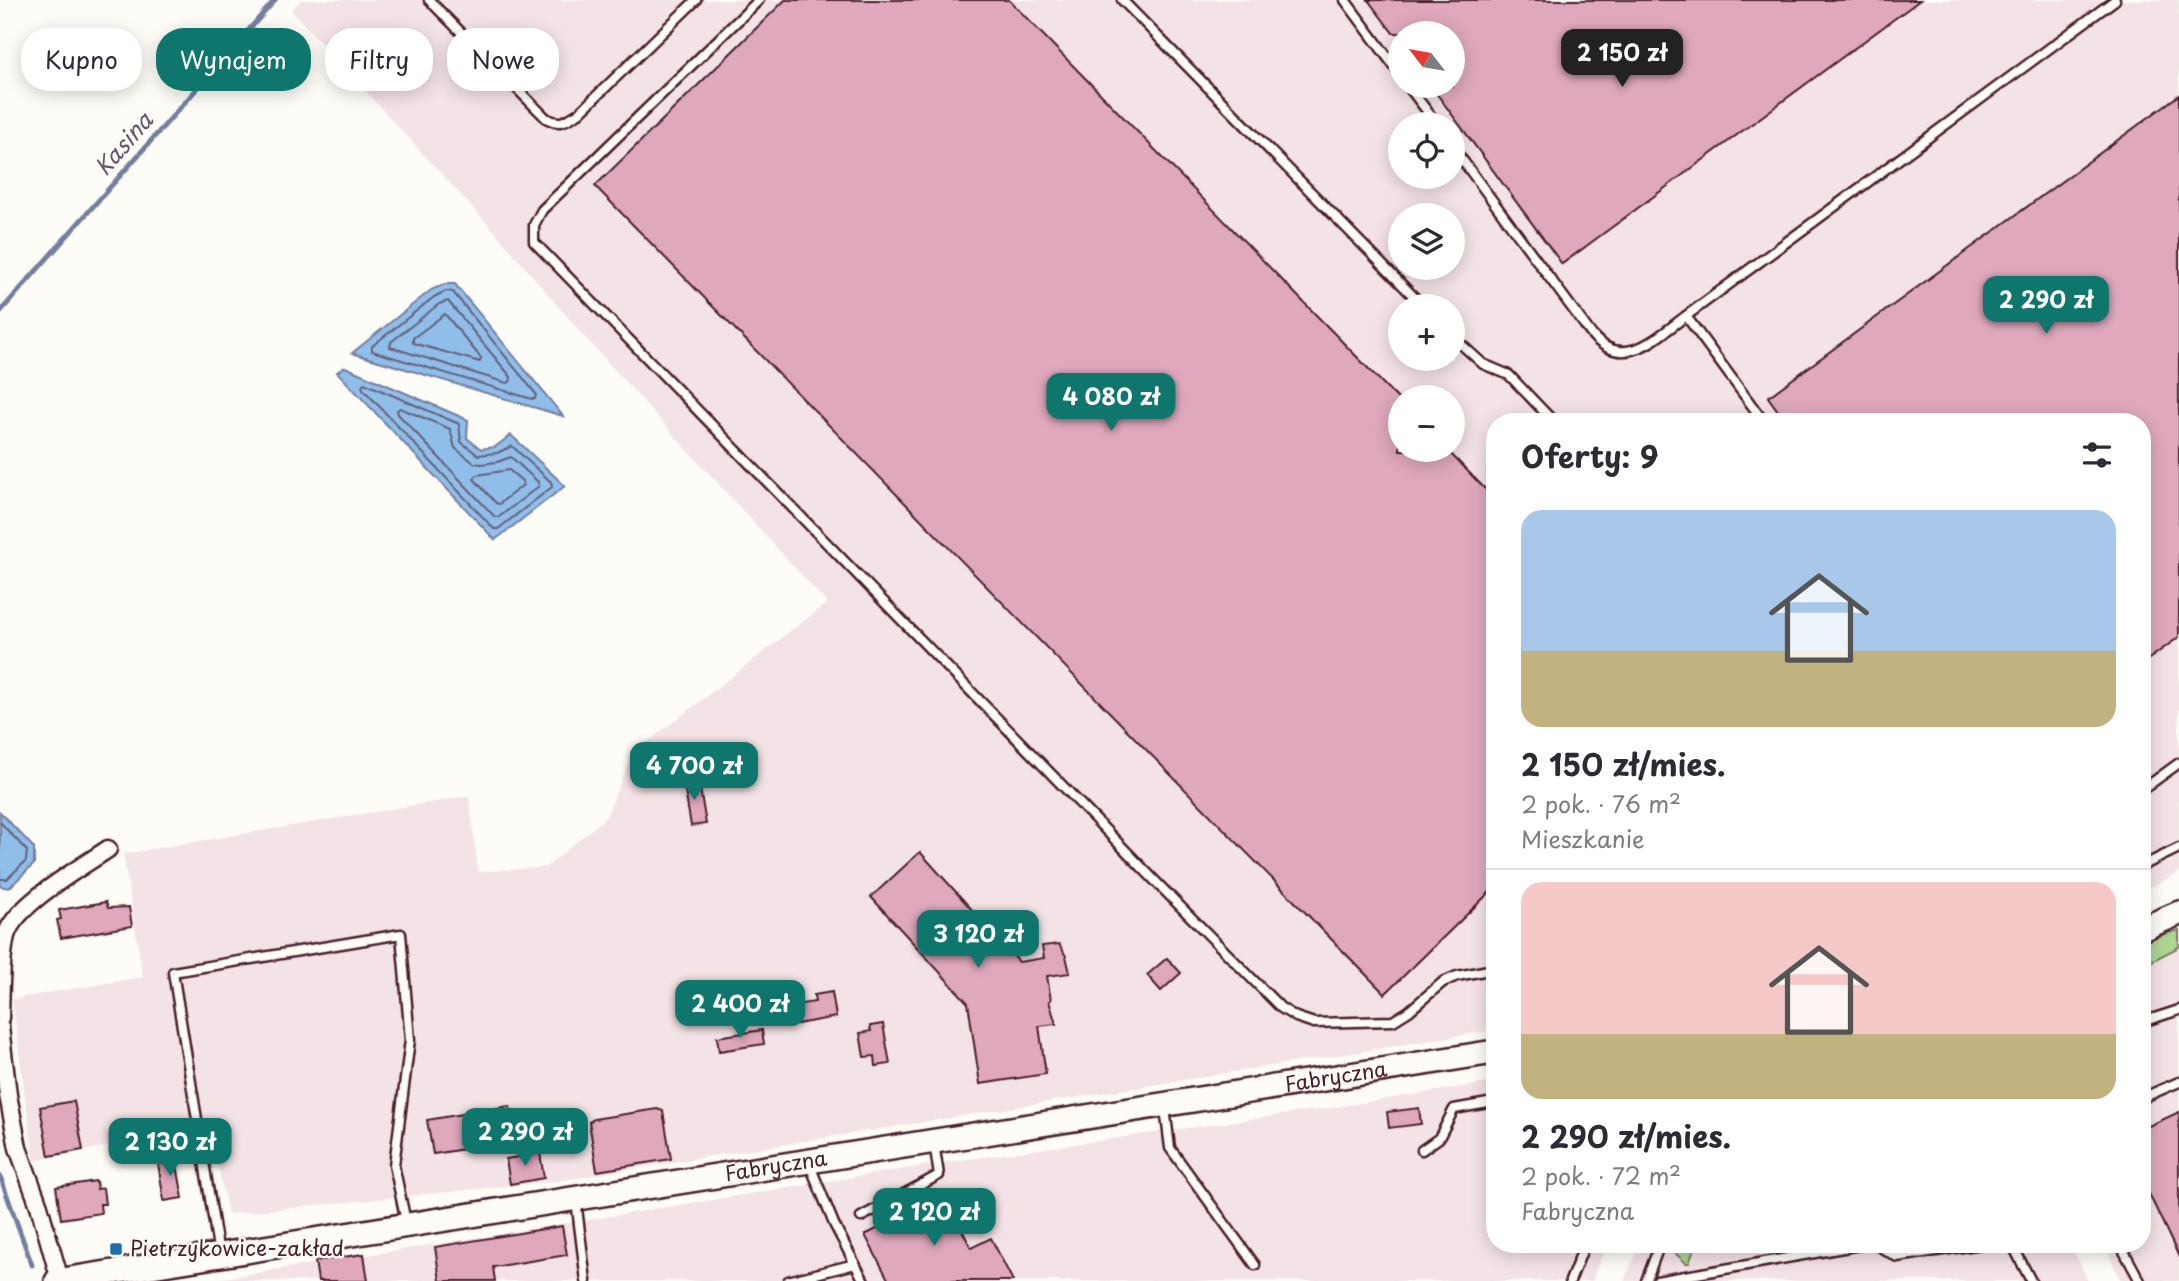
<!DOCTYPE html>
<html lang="pl">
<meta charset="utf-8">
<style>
:root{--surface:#fff;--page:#f7f7f7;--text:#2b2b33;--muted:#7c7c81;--line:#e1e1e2;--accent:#0f766e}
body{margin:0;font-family:"Playpen Sans",sans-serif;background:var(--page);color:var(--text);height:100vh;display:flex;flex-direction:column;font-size:26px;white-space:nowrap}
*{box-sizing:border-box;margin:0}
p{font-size:23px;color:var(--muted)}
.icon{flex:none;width:38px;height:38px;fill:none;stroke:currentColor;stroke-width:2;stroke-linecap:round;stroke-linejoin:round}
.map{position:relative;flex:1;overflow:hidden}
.details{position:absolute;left:1486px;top:413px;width:665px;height:840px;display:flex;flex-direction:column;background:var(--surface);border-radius:28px;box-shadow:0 4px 18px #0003}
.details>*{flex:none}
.hud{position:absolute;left:21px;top:28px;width:665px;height:63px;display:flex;gap:14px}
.needle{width:46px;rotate:301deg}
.fabs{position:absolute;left:1388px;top:21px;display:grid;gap:14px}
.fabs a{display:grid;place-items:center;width:77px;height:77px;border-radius:50%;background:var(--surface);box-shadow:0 4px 18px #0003;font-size:35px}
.price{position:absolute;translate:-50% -60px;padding:0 16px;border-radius:14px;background:var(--accent);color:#fff;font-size:23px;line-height:46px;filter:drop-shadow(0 2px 4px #0008)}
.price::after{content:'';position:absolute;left:50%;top:42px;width:21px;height:16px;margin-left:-10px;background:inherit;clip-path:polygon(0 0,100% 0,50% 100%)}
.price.active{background:#222;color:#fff}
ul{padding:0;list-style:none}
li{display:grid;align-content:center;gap:14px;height:371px;padding:0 35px}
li+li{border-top:2px solid var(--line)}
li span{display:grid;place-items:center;height:217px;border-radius:21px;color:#555}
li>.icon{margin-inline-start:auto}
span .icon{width:126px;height:126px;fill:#fffc;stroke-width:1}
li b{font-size:30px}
h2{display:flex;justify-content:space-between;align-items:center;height:84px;padding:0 35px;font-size:30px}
.chip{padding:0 24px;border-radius:28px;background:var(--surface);box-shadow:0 4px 18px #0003;font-size:24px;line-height:63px}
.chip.active{background:var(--accent);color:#fff}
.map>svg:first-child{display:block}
.built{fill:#f4e3e6;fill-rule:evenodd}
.green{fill:#add693;stroke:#7c7a5f;stroke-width:2}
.water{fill:#90beea;stroke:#747e9e;stroke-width:2}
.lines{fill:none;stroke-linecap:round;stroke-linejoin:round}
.shore{stroke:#665f77;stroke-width:2}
.stream{stroke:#747e9e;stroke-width:5}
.building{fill:#dfa8bd;stroke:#4a1f2b;stroke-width:2}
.service-casing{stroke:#4a1f2b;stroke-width:13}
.minor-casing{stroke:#4a1f2b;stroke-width:21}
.secondary-casing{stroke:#4a1f2b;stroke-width:28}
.service{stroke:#fdfcf7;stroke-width:8}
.minor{stroke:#fdfcf7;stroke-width:16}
.secondary{stroke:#fdfcf7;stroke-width:23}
.poi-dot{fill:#1f6fb2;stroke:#fdfcf7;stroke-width:2.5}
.labels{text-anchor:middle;stroke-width:5;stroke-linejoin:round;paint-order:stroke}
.street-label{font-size:21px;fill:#4a1f2b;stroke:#fdfcf7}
.poi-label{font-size:21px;fill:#4a1f2b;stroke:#fdfcf7;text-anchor:start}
.water-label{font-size:23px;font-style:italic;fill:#62576e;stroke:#fdfcf7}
</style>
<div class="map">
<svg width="2179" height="1281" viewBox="0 0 2179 1281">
<rect width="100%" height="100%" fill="#fdfcf7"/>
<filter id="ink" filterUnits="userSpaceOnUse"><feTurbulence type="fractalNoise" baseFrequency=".0143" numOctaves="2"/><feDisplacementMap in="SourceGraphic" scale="14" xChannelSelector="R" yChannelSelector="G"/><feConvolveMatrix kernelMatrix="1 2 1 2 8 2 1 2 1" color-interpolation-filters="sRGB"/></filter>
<g filter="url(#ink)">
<g class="built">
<path d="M301,0H2179V873L2142,891V422H1494V1030L557,1181L228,1214L209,1125L34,1161L12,999L143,977L123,854L469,796L478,872L546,867L606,817L632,754L827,603L582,334L495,232L291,10ZM1400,33H1452V86H1400ZM1400,124H1452V177H1400ZM1400,215H1452V268H1400ZM1400,306H1452V359H1400ZM1400,397H1452V450H1400Z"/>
<path d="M2179,947V1281H2121L2104,1244H2142V966Z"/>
<path d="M1494,1082V1244H1606L1592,1281H206L948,1162L1323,1109Z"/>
<path d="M1640,1244H2071L2088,1281H1624Z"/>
</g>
<g class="green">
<path d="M2179,930V947L2142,966V941Z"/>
<path d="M1672,1244H1696L1689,1263H1686L1675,1253Z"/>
</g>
<g class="water">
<path d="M445,284H455L563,416L352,353L431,290Z"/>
<path d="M345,367L468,420L467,438L481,449L495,447L511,435L565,486L495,540L337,372Z"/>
<path d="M0,812L34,848V864L9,888L0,886Z"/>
</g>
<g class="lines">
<g class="shore">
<path d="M446,291L453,292L536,394L535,399H532L372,351V346L434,297Z"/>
<path d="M448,301L511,377L510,382L507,383L390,347L391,342L439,304Z"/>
<path d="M445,314L481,358L480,362L413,343V338Z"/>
<path d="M364,383L459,424L461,442L478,455L497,453L512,446L551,482L552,487L498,529H494L363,389L362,386Z"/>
<path d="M400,408L450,429L455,448L474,463L481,464L497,462L511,457L538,482L539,486L499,517H495L398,414L397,410Z"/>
<path d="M509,470L522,481L523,485L499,504L496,503L474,479L477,475Z"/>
<path d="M0,822L27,851L26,861L7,879H0"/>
</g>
<g class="stream">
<path d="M0,312L275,0"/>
<path d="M0,1176L32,1265"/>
</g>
</g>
<g class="building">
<path d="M785,0H1009L1400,401V450H1447L1494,498V888L1385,994L595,186Z"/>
<path d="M1368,0H1920L1562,264L1431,86H1452V33H1393Z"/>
<path d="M2179,95V637L2142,664V422H1786L1768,397Z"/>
<path d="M698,777L706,824L691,826L683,779Z"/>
<path d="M920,852L1019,962L1044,958L1042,946L1059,944L1066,956L1070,973L1047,976L1051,1000L1049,1001L1056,1024L1039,1026L1046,1074L980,1084L968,1003L871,897Z"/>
<path d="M106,902L108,908L129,907L132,926L61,938L57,920L61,919L59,910Z"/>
<path d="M1167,958L1181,973L1161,991L1147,975Z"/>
<path d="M832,992L836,1017L797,1024L794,1005L815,1002L814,995Z"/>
<path d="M883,1024L890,1064L876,1066L875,1056L864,1057L860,1033L871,1031L870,1026Z"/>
<path d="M762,1030L764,1044L719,1051L717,1037Z"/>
<path d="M74,1101L83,1150L49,1156L40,1107Z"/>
<path d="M510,1106L515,1141L433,1154L427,1120Z"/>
<path d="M1419,1108L1421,1124L1389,1128L1387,1112Z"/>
<path d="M657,1109L663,1111L671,1159L597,1171L589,1122L594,1119Z"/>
<path d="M2179,1112V1257L2142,1179V1129Z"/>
<path d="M540,1153L544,1178L510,1184L506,1159Z"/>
<path d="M175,1154L183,1198L164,1201L157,1157Z"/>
<path d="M96,1181L97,1189L103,1188L105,1204H100L101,1213L61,1219L56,1187Z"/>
<path d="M946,1193L954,1209L952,1210L971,1248L991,1238L1013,1281H889L865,1235L900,1217L899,1216L913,1207Z"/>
<path d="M562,1226L567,1255L493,1267L495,1281H440L435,1247Z"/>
<path d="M364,1254L368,1281H318L315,1261Z"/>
</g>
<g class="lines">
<g class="service-casing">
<g id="service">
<path d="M429,0L546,118C561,126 565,121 579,113L696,0"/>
<path d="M759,0L542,210L534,225V242L1162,888L1281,1008L1296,1017L1314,1023L1393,1021L1409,1011L1443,982L1457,976L1494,969"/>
<path d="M1122,0L1423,306"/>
<path d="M1345,0L1400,74"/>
<path d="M1408,86L1437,124"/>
<path d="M1452,146L1592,335C1624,372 1657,337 1686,316L2115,0"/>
<path d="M1686,316L1764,422"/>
<path d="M1452,336L1483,364L1509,375L1554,422"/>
<path d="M2142,790L2179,763"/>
<path d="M2142,866L2179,848"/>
<path d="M2142,1022L2179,1010"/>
<path d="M2142,1098L2179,1082"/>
<path d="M1165,1108L1170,1148L1255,1265"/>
<path d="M1422,1150L1439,1138L1454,1109L1494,1102"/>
<path d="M809,1163L834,1224L864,1281"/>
<path d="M576,1200L586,1281"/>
<path d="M861,1217L939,1175L934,1143"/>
<path d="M1875,1244L1897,1257L1982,1244"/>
<path d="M2012,1244L2031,1281"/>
<path d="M2120,1244L2140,1281"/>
<path d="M219,1254L173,972L401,934L410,1040L394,1165L406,1222"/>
<path d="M788,1281L855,1264"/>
<path d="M1570,1281L1585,1244"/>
<path d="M1646,1281L1660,1244"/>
<path d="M1657,1281L1866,1244"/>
</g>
</g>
<g class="minor-casing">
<g id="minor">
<path d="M0,1018C1,991 0,962 6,936C14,905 82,867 108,849"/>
<path d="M0,1027L8,1095L18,1148L39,1206L60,1280"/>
</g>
</g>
<g class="secondary-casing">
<g id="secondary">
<path d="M2142,929L2179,913"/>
<path id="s1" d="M57,1281L1494,1052"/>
</g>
</g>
<use href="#service" class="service"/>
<use href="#minor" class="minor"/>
<use href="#secondary" class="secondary"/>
</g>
</g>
<rect class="poi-dot" x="109" y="1242" width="14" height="14" rx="3.5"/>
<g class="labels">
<g class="street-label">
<text dy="7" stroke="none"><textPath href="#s1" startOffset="1295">Fabryczna</textPath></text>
<text dy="7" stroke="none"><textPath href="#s1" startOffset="728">Fabryczna</textPath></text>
</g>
<g class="poi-label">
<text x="130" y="1256">Pietrzykowice-zakład</text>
</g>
<g class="water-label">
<text transform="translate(124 144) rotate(-49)" y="8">Kasina</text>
</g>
</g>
</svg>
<div class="fabs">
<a><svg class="needle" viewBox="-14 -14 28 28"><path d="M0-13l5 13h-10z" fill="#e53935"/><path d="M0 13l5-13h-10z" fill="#7c7c81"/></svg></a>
<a><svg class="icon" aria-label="locate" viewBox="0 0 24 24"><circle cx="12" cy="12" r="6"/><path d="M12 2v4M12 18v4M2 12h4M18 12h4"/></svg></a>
<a><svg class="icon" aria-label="layers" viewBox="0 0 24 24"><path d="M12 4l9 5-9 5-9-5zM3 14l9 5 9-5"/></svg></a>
<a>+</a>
<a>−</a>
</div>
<b class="price active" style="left:1622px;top:89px">2 150 zł</b>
<b class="price" style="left:2046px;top:336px">2 290 zł</b>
<b class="price" style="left:1111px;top:433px">4 080 zł</b>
<b class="price" style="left:694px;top:802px">4 700 zł</b>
<b class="price" style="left:978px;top:970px">3 120 zł</b>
<b class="price" style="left:740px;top:1040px">2 400 zł</b>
<b class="price" style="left:525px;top:1168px">2 290 zł</b>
<b class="price" style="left:170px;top:1178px">2 130 zł</b>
<b class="price" style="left:934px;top:1248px">2 120 zł</b>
<div class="hud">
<a class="chip">Kupno</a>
<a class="chip active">Wynajem</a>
<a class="chip">Filtry</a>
<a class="chip">Nowe</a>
</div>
<section class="details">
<h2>Oferty: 9<svg class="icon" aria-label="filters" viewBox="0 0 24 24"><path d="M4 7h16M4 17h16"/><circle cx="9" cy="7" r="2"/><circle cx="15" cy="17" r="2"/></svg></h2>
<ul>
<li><span style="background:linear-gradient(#a9c7e8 65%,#c2b280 0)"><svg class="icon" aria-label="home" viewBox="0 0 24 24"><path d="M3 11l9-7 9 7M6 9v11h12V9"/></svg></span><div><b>2 150 zł/mies.</b><p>2 pok. · 76 m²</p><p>Mieszkanie</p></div></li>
<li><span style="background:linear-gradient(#f6c9c9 70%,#c2b280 0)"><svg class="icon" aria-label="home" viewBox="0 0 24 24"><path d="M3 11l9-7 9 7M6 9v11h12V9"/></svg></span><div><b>2 290 zł/mies.</b><p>2 pok. · 72 m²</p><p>Fabryczna</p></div></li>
</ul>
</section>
</div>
